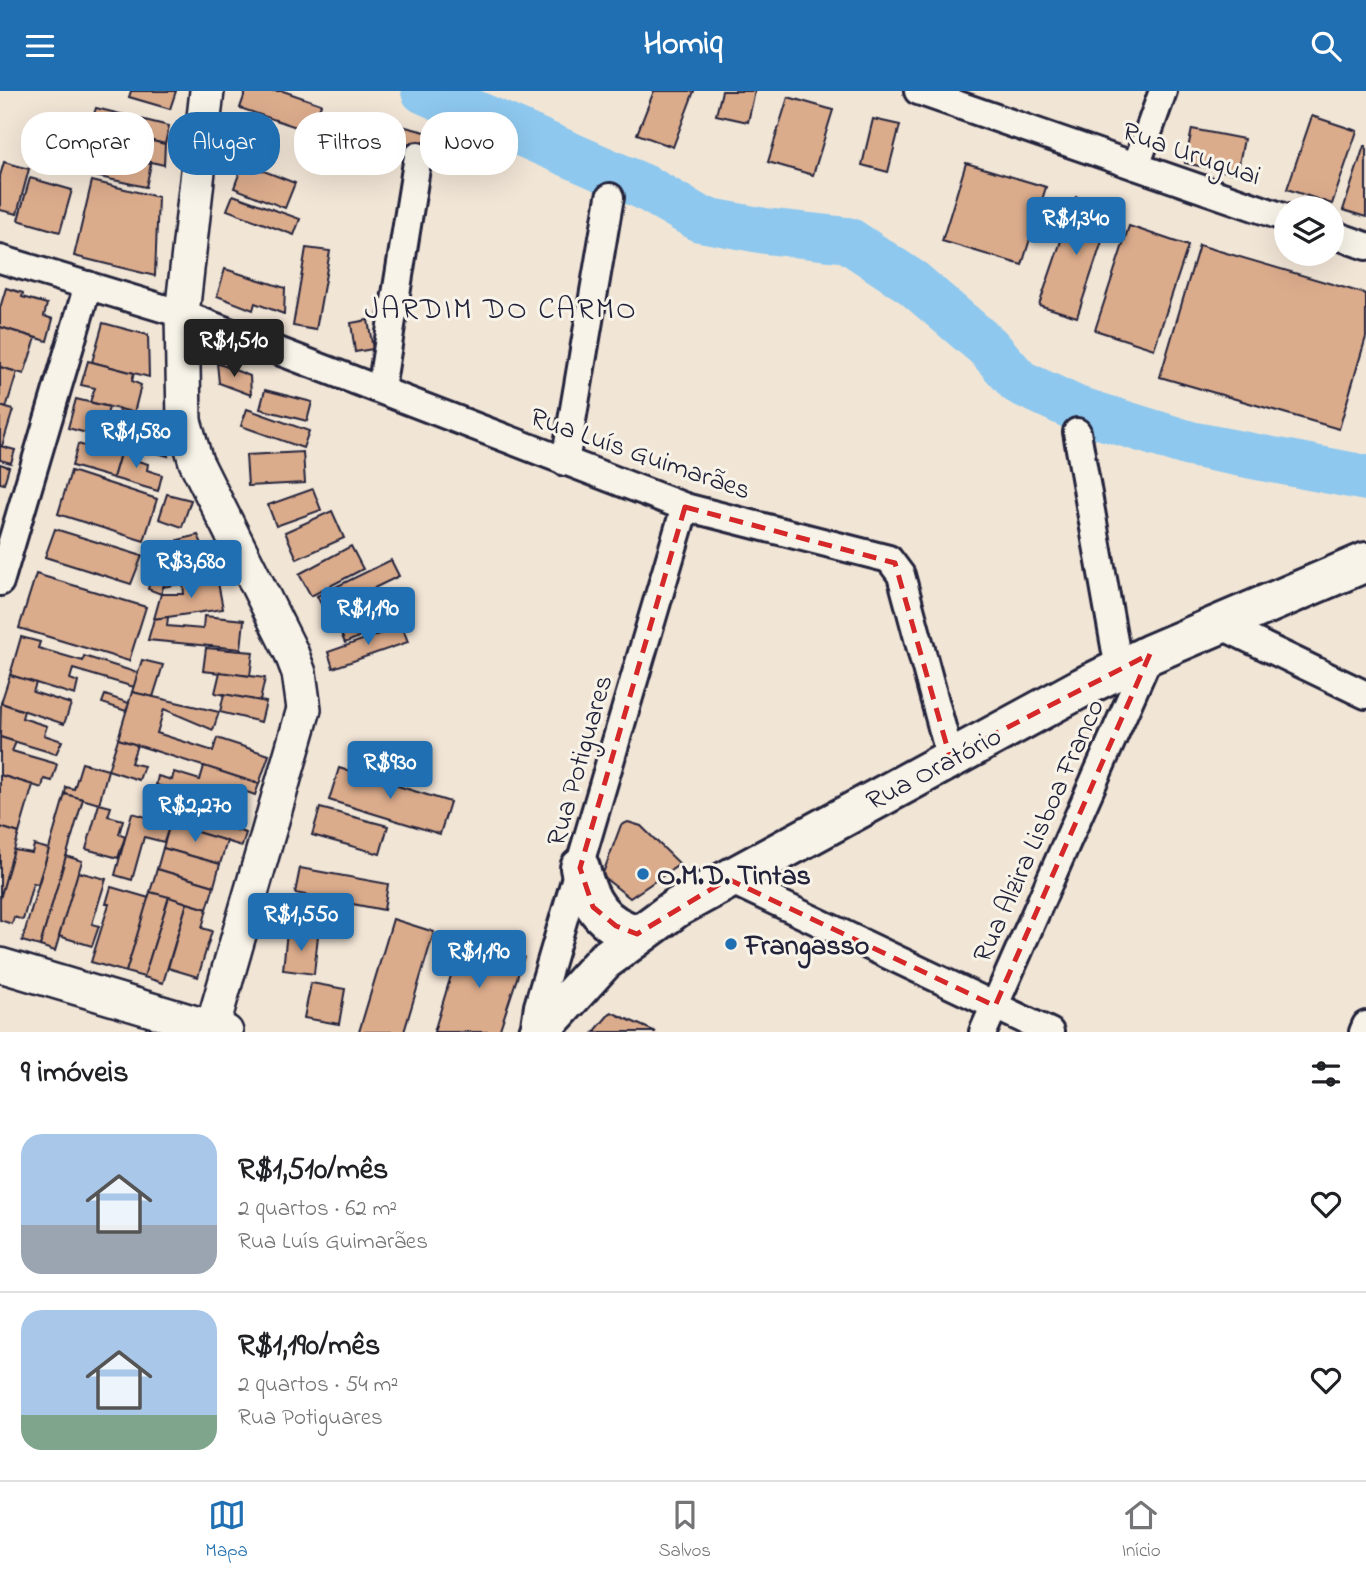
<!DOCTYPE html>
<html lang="pt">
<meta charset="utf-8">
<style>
:root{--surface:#fff;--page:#f2f2f2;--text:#202124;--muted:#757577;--line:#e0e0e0;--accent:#1f6fb2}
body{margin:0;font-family:"Indie Flower",sans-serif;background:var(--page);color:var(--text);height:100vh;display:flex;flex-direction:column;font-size:26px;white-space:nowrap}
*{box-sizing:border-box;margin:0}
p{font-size:23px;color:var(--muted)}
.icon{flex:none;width:38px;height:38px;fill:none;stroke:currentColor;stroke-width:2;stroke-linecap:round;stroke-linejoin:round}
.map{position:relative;height:941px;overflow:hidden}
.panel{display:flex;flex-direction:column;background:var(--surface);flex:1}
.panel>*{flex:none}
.banner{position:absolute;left:21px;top:21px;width:700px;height:63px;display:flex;gap:14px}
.buttons{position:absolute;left:1274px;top:105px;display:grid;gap:14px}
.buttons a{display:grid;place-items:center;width:70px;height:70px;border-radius:50%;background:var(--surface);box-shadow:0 7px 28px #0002;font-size:35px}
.price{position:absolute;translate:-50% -60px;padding:0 16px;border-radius:7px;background:var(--accent);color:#fff;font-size:23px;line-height:46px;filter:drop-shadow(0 2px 4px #0008)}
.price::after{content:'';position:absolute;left:50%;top:42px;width:21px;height:16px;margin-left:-10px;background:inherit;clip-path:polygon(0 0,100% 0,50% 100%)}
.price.selected{background:#222;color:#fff}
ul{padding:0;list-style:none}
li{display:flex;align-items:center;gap:21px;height:175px;padding:0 21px}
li+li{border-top:2px solid var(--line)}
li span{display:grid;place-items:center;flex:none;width:196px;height:140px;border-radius:21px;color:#555}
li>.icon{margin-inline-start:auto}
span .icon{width:84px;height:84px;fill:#fffc;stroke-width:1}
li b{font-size:30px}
h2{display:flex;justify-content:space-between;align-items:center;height:84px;padding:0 21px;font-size:30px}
.tag{padding:0 24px;border-radius:28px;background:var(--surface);box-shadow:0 7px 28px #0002;font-size:24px;line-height:63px}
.tag.selected{background:var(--accent);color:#fff}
header{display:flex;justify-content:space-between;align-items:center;height:91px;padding:0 21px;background:var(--accent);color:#fff;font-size:32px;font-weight:800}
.tabs{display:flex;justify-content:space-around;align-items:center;height:98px;border-top:2px solid var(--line);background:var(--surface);font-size:19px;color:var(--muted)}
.tabs a{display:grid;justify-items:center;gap:4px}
.tabs .selected{color:var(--accent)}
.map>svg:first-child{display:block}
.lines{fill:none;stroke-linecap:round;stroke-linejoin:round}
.river{stroke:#8ec8ee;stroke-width:46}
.building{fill:#dbac8c;stroke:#22223b;stroke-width:2}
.minor-casing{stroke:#22223b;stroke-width:32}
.tertiary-casing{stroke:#22223b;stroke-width:38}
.primary-casing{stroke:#22223b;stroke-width:44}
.minor{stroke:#f7f3e8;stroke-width:26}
.tertiary{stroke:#f7f3e8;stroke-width:33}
.primary{stroke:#f7f3e8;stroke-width:38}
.marked{fill:none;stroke:#d62828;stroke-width:5;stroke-dasharray:14 9;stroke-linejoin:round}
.poi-dot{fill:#1f6fb2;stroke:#f7f3e8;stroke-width:2.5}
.labels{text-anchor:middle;stroke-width:6;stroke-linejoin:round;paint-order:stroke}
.street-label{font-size:28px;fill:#22223b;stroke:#f7f3e8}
.poi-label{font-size:28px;font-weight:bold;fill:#22223b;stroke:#f7f3e8;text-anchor:start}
.neighbourhood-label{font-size:30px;letter-spacing:2px;fill:#22223b;stroke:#f7f3e8}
</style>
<header><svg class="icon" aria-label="menu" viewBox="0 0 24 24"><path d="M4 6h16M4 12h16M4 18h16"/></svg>Homiq<svg class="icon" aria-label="search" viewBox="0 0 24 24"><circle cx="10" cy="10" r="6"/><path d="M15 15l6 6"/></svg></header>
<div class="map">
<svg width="1366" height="941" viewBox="0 0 1366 941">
<rect width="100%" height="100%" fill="#f1e5d6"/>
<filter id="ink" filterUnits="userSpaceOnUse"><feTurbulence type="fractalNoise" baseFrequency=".0143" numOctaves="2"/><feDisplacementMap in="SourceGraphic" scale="14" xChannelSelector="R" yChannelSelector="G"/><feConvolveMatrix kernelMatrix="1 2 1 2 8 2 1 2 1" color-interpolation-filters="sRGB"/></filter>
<g filter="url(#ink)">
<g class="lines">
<path class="river" d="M424,0L646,97L700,128L765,140L848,149L913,192L988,256L1019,291L1077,318L1190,353L1366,387"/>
</g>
<g class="building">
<path d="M131,0H176L170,18L129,6Z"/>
<path d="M246,0H283L321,13L311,41L240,17Z"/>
<path d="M654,0H694L673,56L637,43Z"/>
<path d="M722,0H755L748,31L716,24Z"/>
<path d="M788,6L833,19L813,84L768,71Z"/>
<path d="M96,17L169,35L165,53L90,35Z"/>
<path d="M359,24L429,42L424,61L354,43Z"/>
<path d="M48,25L165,53L164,74L43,46Z"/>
<path d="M1312,25L1357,40L1332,113L1287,98Z"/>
<path d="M873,28L900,34L888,81L862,74Z"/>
<path d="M1192,38L1244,48L1237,83L1185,72Z"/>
<path d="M1364,55H1366V126L1343,119Z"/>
<path d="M95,61L151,73L146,96L90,84Z"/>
<path d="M4,71L29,78L17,123L0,119V85Z"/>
<path d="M243,72L295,92L285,117L234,97Z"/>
<path d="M966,72L1046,96L1022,174L942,150Z"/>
<path d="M30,87L72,99L60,141L18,129Z"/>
<path d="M92,90L158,106L155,185L74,165Z"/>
<path d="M233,104L300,128L294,144L227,119Z"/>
<path d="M1076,106L1113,117L1077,226L1039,214Z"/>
<path d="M1129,135L1188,155L1154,258L1095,239Z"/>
<path d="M1199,154L1366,203V246L1339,338L1160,286Z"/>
<path d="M306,157L330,160L316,239L293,235Z"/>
<path d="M225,178L285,197L284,223L255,212L253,219L217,205Z"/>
<path d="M6,197L23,202L22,206L47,213L44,225L53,228L47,250L0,236V217Z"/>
<path d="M368,229L373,258L355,261L351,232Z"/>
<path d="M103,232L148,244L149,286L92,271Z"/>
<path d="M0,236L36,247L24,283L0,276Z"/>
<path d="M88,270L134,282L132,290L141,294L134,322L90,311L95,297L81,294Z"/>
<path d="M217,272L250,285L251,304L219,292Z"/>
<path d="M0,276L17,281L6,317L0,315Z"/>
<path d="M265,299L312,311L307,330L260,318Z"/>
<path d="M76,308L109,316L104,334L109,335L105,347L68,337Z"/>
<path d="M0,315L13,319L2,355H0Z"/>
<path d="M120,318L152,326L147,345L164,350L168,365L105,347L109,335L115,337Z"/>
<path d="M247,318L309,340L303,357L241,335Z"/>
<path d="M89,350L106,355L104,361L110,363L114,350L123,353L113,387L72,375L78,353L88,356Z"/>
<path d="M123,353L142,358L138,370L148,373L147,379L162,384L158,400L113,387Z"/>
<path d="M0,355L15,359L11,372L0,369Z"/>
<path d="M303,361L305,392L248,395L246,364Z"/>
<path d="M0,373L9,376L4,393L0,392Z"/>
<path d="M71,380L157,408L144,450L58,423Z"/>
<path d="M313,398L321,419L276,435L268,414Z"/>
<path d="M167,403L191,409L182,436L159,428Z"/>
<path d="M332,420L344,447L297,468L285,441Z"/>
<path d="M55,438L142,465L131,493L45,466Z"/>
<path d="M198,444L217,486L163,496L178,449Z"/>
<path d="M351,455L363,478L311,505L299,483Z"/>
<path d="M149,462L172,468L161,503L148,498L152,483L144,481Z"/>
<path d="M391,469L399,485L325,521L317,505Z"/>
<path d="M36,483L146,516L129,570L19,537Z"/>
<path d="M217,486L223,518L154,528L161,503H184L183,492Z"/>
<path d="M391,501L403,527L345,552L334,526Z"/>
<path d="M204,525L244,529L241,558L148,549L154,528L168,526L167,535L203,538Z"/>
<path d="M402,535L408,551L333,577L328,561Z"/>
<path d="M21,546L40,551L38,557L83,570L84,565L138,582L134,596L73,578L70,588L78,591L75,604L10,584Z"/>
<path d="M206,557L253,561L250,585L203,580Z"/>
<path d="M142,569L163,574L153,606L132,601Z"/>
<path d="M220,581L265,587L260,610L215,602Z"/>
<path d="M10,584L36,592L33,601L71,613L64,633L1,612Z"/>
<path d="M132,601L219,621L213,639L164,618L157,642L213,660L217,647L269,664L259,693L118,648Z"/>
<path d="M224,603L266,611L261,631L220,621Z"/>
<path d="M105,604L129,612L126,620L102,612Z"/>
<path d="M1,612L24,620L22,627L47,635L44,644L62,650L56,663L0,646Z"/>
<path d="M0,646L16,651L12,660L57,673L52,690L44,688L42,697L0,684Z"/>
<path d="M118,648L137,654L131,672L144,675L139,689L108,679Z"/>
<path d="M82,672L108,679L99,713L65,703L66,696L74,698Z"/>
<path d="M204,675L259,693L255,704L244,700L238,720L156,694L158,685L172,689L174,681L200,689Z"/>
<path d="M339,677L450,711L440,743L329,709Z"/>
<path d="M0,684L33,694L19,742L0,736Z"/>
<path d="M156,694L238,720L233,738L246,742L242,755L172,734L175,727L163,723L165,718L151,714Z"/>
<path d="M65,703L83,708L40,855L22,850Z"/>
<path d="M99,713L111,716L108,725L123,729L119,743L125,746L118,767L86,758Z"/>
<path d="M320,717L388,735L380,763L312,744Z"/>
<path d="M132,722L170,733L164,751L144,746L132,789L115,784Z"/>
<path d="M628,731L641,735L680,773L630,807L602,785L621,734Z"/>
<path d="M170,733L227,750L220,773L163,757Z"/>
<path d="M0,736L19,742L0,808Z"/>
<path d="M34,754L49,758L38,793L33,792L23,829L14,826L12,833L0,829V808L14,759L32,762Z"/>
<path d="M163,757L220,773L214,795L157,778Z"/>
<path d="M66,765L82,770L55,860L40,855Z"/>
<path d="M300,777L388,793L384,819L295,802Z"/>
<path d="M157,778L214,795L207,818L150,801Z"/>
<path d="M78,781L106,788L92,833L99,835L92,855L59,845Z"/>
<path d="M111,796L149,807L126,881L91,871L109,813H106Z"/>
<path d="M150,801L169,806L144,886L126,881Z"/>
<path d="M169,806L187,812L163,892L144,886Z"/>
<path d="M187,812L207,818L202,837L212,840L198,886L168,877Z"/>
<path d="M393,828L434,841L404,941H359Z"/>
<path d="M287,840L318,844L314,883L283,879Z"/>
<path d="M462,848L524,866L499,941H434Z"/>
<path d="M311,892L345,898L339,933L304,927Z"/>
<path d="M611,921L656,941H594Z"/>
</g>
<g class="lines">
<g class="minor-casing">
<g id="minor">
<path d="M918,0L1286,127"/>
<path d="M1136,75L1163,0"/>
<path d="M1332,143L1366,155"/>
<path d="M0,168L182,223L685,416L889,468L901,484L950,666"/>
<path d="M381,298L418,65"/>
<path d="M1077,341L1119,578"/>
<path d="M565,371L610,106"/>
<path d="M0,491L88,194"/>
<path d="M1218,533L1366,604"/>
<path d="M728,788L1050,941"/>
<path d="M534,941L538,915L685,416"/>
<path d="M983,941L1150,563"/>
<path d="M1363,941L1366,934"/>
</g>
</g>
<g class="tertiary-casing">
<g id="tertiary">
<path d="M207,0L182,223L184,330L196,371L291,561L299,582L304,618L211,941"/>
<path d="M0,874L226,941"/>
</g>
</g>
<g class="primary-casing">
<g id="primary">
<path d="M580,777C588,810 602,835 637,843"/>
<path d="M539,941L604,870L676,817L1083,596L1150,563L1366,471"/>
</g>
</g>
<use href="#minor" class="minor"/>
<use href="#tertiary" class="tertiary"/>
<use href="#primary" class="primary"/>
</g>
</g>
<path class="marked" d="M685,416L895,472L950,666L1150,563L995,915L728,788L637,843L616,835L593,816L580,777Z"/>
<g class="poi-dot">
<circle cx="643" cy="783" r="7"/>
<circle cx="731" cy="853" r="7"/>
</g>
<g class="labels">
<g class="street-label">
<text transform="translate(1192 61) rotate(19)" y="10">Rua Uruguai</text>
<text transform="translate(641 361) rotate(19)" y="10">Rua Luís Guimarães</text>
<text transform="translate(578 669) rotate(-74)" y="10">Rua Potiguares</text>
<text transform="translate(933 676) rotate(-28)" y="10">Rua Oratório</text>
<text transform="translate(1037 739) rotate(-66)" y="10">Rua Alzira Lisboa Franco</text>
</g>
<g class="poi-label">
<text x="657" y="793">O.M.D. Tintas</text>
<text x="745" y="863">Frangasso</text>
</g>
<g class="neighbourhood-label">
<text x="501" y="227">JARDIM DO CARMO</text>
</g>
</g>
</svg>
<div class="buttons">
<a><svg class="icon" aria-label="layers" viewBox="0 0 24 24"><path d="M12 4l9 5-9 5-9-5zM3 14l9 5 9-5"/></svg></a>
</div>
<b class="price" style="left:1076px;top:166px">R$1,340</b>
<b class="price selected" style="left:234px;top:288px">R$1,510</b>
<b class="price" style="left:136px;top:379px">R$1,580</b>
<b class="price" style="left:191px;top:509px">R$3,680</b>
<b class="price" style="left:368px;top:556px">R$1,190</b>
<b class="price" style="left:390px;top:710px">R$930</b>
<b class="price" style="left:195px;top:753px">R$2,270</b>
<b class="price" style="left:301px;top:862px">R$1,550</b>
<b class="price" style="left:479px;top:899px">R$1,190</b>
<div class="banner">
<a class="tag">Comprar</a>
<a class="tag selected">Alugar</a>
<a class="tag">Filtros</a>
<a class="tag">Novo</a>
</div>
</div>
<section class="panel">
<h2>9 imóveis<svg class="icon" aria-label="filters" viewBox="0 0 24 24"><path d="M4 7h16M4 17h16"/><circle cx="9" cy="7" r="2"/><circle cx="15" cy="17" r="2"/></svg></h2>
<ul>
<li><span style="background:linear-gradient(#a9c7e8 65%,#9aa5b1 0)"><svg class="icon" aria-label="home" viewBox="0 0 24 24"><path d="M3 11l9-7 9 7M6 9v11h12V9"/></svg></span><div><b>R$1,510/mês</b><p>2 quartos · 62 m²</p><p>Rua Luís Guimarães</p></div><svg class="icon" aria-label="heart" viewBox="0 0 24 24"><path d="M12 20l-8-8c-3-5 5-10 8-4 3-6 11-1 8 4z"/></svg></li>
<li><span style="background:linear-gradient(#a9c7e8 75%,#7fa58c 0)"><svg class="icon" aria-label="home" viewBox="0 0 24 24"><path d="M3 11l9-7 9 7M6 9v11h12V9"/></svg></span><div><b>R$1,190/mês</b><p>2 quartos · 54 m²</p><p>Rua Potiguares</p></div><svg class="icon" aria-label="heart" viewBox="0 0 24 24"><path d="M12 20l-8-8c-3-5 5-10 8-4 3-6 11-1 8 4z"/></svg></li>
</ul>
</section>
<nav class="tabs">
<a class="selected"><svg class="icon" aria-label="map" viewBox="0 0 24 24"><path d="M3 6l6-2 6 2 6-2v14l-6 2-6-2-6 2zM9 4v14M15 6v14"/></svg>Mapa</a>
<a><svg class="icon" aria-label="saved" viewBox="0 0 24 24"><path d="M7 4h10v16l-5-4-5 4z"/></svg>Salvos</a>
<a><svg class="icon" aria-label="home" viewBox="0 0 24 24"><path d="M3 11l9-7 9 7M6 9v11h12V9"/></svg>Início</a>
</nav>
